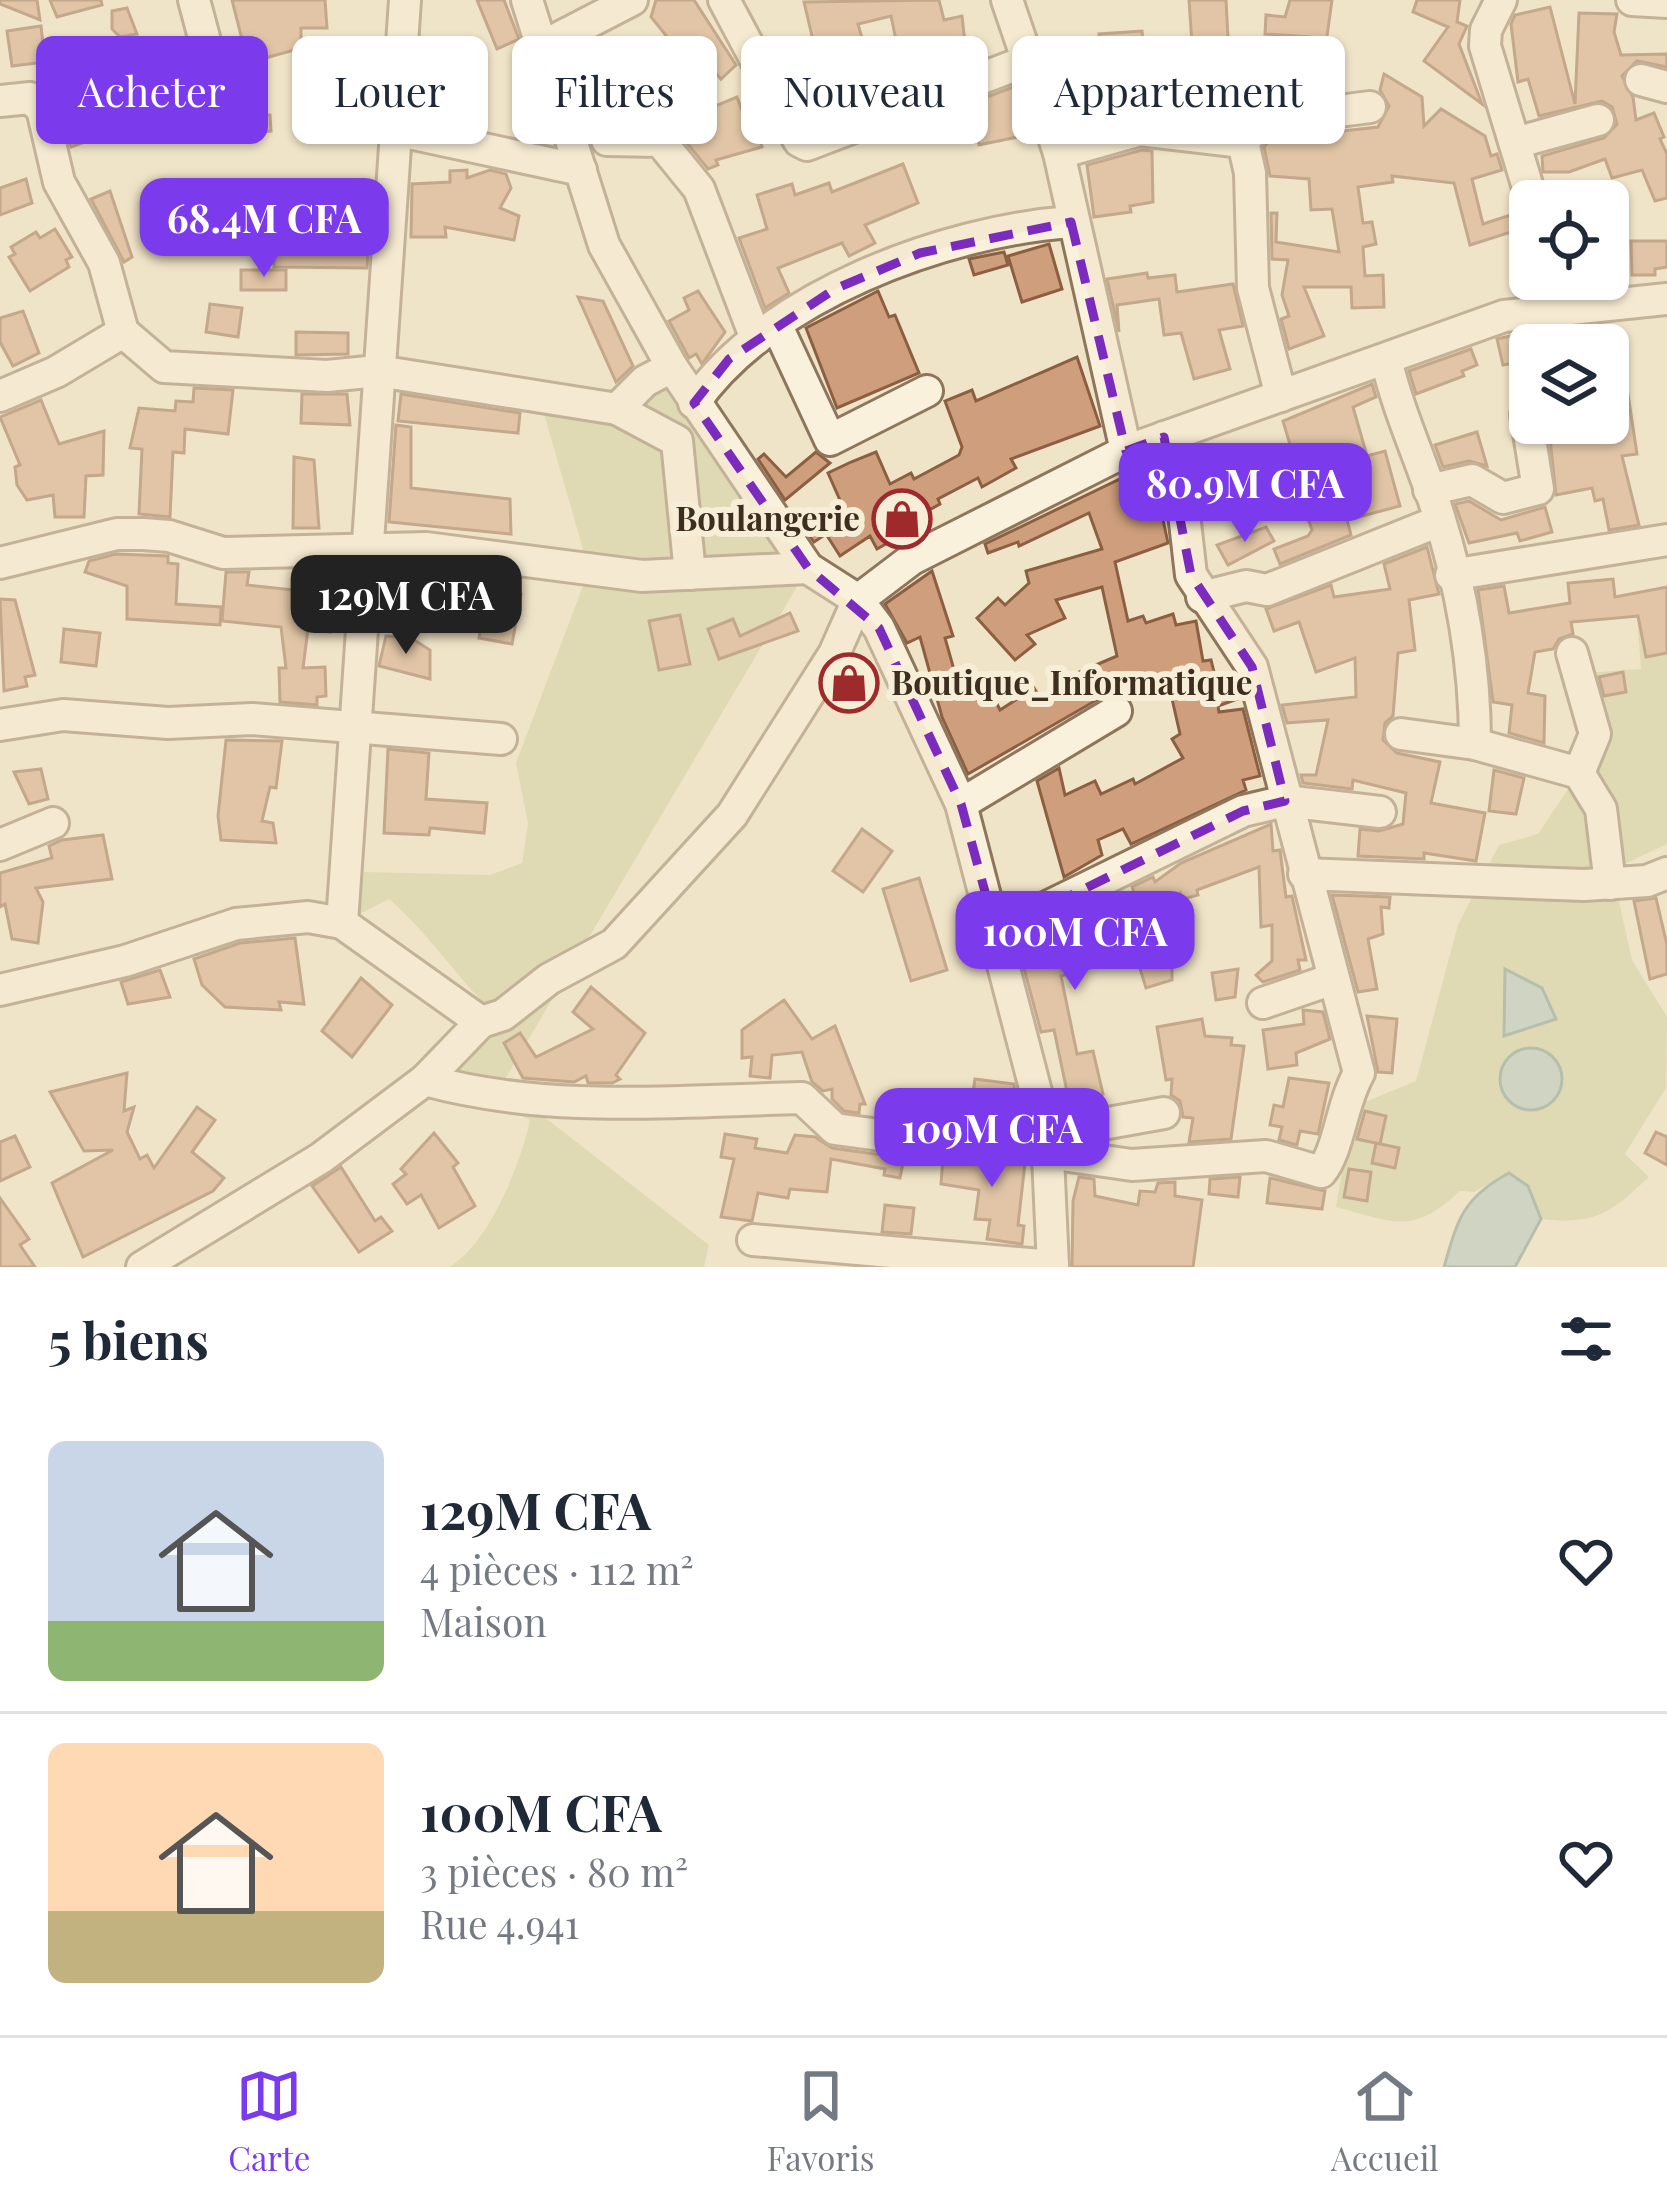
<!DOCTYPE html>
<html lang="fr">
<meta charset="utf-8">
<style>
:root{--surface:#fff;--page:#f6f6f7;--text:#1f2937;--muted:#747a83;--line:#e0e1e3;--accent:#7c3aed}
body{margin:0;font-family:"Playfair Display",serif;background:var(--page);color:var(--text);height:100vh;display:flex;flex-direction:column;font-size:45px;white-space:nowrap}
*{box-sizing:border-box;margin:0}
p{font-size:39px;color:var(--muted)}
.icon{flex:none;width:66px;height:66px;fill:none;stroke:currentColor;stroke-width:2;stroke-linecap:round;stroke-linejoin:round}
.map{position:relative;height:1267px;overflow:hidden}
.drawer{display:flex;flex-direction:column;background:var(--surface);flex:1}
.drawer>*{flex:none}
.guide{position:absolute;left:36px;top:36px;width:1596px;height:108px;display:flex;gap:24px}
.controls{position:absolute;left:1509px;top:180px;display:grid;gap:24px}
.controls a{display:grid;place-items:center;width:120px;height:120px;border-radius:18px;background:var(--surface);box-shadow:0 3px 9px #0004;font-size:60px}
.price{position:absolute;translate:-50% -102px;padding:0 27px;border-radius:24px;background:var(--accent);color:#fff;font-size:39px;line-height:78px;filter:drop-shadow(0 3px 6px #0008)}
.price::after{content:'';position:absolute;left:50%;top:72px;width:36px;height:27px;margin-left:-18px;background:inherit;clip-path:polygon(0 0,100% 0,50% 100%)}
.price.active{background:#222;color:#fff}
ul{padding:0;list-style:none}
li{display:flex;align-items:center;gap:36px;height:300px;padding:0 48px}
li+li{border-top:3px solid var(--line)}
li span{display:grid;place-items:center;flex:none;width:336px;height:240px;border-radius:18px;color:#555}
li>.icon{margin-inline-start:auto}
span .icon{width:144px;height:144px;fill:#fffc;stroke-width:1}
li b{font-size:51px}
h2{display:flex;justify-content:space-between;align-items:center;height:144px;padding:0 48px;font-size:51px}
.chip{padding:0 42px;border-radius:18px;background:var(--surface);box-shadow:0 3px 9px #0004;font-size:42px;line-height:108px}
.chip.active{background:var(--accent);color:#fff}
.tabs{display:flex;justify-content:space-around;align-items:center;height:168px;border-top:3px solid var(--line);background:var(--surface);font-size:33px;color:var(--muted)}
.tabs a{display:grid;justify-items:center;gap:6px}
.tabs .active{color:var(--accent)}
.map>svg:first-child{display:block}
.green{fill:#c9cf9b}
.water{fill:#a9c4bc;stroke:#6f938a;stroke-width:3}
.building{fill:#cf9f7d;stroke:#8d5f41;stroke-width:3}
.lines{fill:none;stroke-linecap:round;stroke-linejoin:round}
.minor-casing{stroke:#8d765c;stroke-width:36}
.minor{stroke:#faf1dc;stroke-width:30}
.marked{fill:none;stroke:#7b2cbf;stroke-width:9;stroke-dasharray:24 15;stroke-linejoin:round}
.labels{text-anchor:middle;stroke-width:12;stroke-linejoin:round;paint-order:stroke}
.poi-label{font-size:33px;font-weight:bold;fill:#3d2e20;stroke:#f7eed8;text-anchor:end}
</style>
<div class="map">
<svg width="1667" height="1267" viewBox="0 0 1667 1267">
<rect width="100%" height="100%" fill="#f0e4c8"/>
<g class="green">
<path d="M672,367L808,568L502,1084L709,1245L704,1267H449C489,1244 521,1163 530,1120L427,1068L494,1014C457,977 428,933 389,899L342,923L364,872L490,875L522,863L528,824L516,763L589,570L538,393L617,408Z"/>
<path d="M1667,613V844L1612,870L1632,960L1667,1017L1666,1088L1625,1154L1649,1177C1610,1213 1597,1225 1541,1219L1528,1187L1509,1173L1474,1192L1460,1191C1412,1236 1394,1222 1336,1207L1353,1107L1416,1081L1458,925L1499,845L1538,834L1580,771L1585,673L1641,669L1637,618Z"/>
</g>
<g class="water">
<path d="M1505,969L1542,988L1556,1019L1504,1036Z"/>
<circle cx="1531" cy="1079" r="31"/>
<path d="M1509,1173L1528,1186L1541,1219L1515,1267H1444C1458,1218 1463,1198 1509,1173Z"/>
</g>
<g class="building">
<path d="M0,0H37L40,20L0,4Z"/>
<path d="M50,0H101L102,5L57,17Z"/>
<path d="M232,0H325L327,28H301V48L248,63Z"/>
<path d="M477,0H504L519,39L497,49Z"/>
<path d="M656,0H694L736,65L721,79L687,42L677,49L651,17Z"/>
<path d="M939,0L944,20L962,16L967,61L902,69L891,16L858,24L874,81L823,96L826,106L806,113L789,81L807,75L801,58L816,53L804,2Z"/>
<path d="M1189,0H1226L1228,38L1220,39V65L1162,66L1161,75L1134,78L1135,84L1119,85L1124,106L1113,105L1115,117L1072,129L1070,125L1090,122L1089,77L1101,76L1099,34L1142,31L1143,44H1192Z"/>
<path d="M1290,0H1332L1325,51L1342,55L1336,78L1301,70L1309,37L1265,34L1266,15L1285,17Z"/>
<path d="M1417,0H1460L1457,22L1467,26L1459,44L1482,104L1424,61L1448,27L1413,12Z"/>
<path d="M1550,7L1575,104L1579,13L1617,14L1614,32L1621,55L1667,54V67L1637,61L1622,76L1633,97L1636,120L1654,113L1664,137L1660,139L1667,154V198L1655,201L1642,170L1612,178L1605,159L1569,172H1543L1542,156L1604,138L1617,124L1612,107L1602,101L1539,116L1528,79L1518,82L1511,24L1515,15Z"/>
<path d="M127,8L137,34L120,37L112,29V11Z"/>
<path d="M41,26L45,62L12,66L7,31Z"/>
<path d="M95,60L108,90L91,97L78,68Z"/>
<path d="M662,67L688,101L657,121H637L629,107L656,90L648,76Z"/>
<path d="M1384,74L1422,97L1424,126L1441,109L1485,136L1491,156L1497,154L1502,170L1472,179L1483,224L1517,213L1530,226L1470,245L1454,183L1392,176L1393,182L1358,187L1363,223L1372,222L1376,244L1363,247L1365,276L1383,275L1384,307L1352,308L1351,287H1304L1324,336L1289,349L1281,319L1289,316L1282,295L1288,260L1272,259L1271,213H1277L1276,242L1339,252L1332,209L1311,210L1309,179L1270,176L1264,147L1271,139L1378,127L1389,106L1380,90Z"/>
<path d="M1016,86L1032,134L979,145L971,103Z"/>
<path d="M737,97L747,124L755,122L762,147L716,160L718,165L708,169L682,137L708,128L703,111Z"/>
<path d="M259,102L260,115H270L271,131L228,134L227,119L236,115L240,103Z"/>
<path d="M84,113L93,139L71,147L64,119Z"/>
<path d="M1142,150L1152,151L1153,202L1130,206L1131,212L1094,217L1087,165Z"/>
<path d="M903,164L918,203L865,225L875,243L849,256L842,243L778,268L789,293L765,308L739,238L767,229L757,195L792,184L795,195L829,183L832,192Z"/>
<path d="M467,170V178L490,170L506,174L511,188L500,208L519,216L514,240L445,227L446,237H411L412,184L450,182V171Z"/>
<path d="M26,179L32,203L0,215V188Z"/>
<path d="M110,191L132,257L124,262L91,199Z"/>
<path d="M275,218L329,219V234L370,225L367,268L274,267Z"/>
<path d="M55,229L72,257L66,260L69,267L30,291L9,257L15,254L11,247L36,232L40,238Z"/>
<path d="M1631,241H1667V267L1655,269V275H1632Z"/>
<path d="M1049,244L1062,289L1022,302L1008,256Z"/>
<path d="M1004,252L1008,265L974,275L969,259Z"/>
<rect x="241" y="270" width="45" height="20"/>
<path d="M1147,273L1148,278L1175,275L1177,292L1233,284L1243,326L1219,330L1230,369L1194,379L1181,333L1164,335L1159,299L1117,305L1119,332L1107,279Z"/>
<path d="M698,291L725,332L702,364L696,354L689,358L669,321L689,310L684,298Z"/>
<path d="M878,291L889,317L895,315L919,373L837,408L806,328Z"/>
<path d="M578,297L603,301L633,366L616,382Z"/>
<path d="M210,304L242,308L238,337L206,332Z"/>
<path d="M23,311L39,353L13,366L0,342V318Z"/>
<path d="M1595,326L1597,345H1561L1560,330Z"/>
<path d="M296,332L348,333V354L296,355Z"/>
<path d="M1519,334L1525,361L1503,365L1497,339Z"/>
<path d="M1471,349L1477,365L1462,371L1464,376L1416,394L1409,371Z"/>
<path d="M1077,357L1100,426L1011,459L1016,468L982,487L978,478L938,499L940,504L893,530L898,537L877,549L870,536L840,556L826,534L814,542L802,525L843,507L828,473L851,462L876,452L890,484L911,473L914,479L959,455L962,447L945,401L972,390L976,401Z"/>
<path d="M1626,381L1637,454L1622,456L1639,525L1609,530L1603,499L1595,501L1592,488L1556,495L1550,439L1571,433L1570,423H1608V385Z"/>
<path d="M1372,384L1376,397L1353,407L1367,456L1385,451L1400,506L1347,520L1351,535L1280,564L1274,549L1308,536L1312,530L1305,510L1323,502L1315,470L1299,475L1283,421Z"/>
<path d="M194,388L233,390L228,434L185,429L184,453L173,452L170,517L139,514L142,449L130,448L139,408L175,411L176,401L193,402Z"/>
<path d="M302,394H347L350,425L301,423Z"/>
<path d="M401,394L520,413L518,433L398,421Z"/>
<path d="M41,400L59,444L104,431L103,475L86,476L84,517H55L53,495L27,500L17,485L15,467L20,465L0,417Z"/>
<path d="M396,425L411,427V488L510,499L511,534L389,522Z"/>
<path d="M1477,432L1487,466L1469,461L1443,467L1435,445Z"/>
<path d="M816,452L830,463L785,500L758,459L764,454L786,477Z"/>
<path d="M294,457L314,460L319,528H293Z"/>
<path d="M1151,464L1168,543L1115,562L1128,621L1143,616L1146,623L1173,614L1176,625L1196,621L1203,661L1211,660L1215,676L1234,675L1240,698L1218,706L1219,712L1243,709L1260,776L1243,780L1246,790L1131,844L1123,829L1098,840L1102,855L1064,877L1037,781L1059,768L1065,795L1095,781L1101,794L1133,779L1135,784L1183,758L1172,739L1180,734L1170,690L1150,694L1147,680L1107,694L968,774L942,717L920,637L907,643L885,604L932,571L953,636L945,638L958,684L982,673L1000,710L1034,688L1041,699L1066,685L1063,679L1117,656L1102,587L1056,600L1065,618L1027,635L1035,644L1015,660L977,618L998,598L1005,605L1029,583L1026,571L1102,549L1089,513L1019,546L1018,542L988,553L985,544Z"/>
<path d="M1469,501L1501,520L1545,507L1552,532L1520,541L1517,533L1469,543L1455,504Z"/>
<path d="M1266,527L1274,541L1228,565L1217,545Z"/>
<path d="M1427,547L1439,594L1409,600L1415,650L1398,653L1393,716L1385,723L1383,740L1397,753L1440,762L1431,803L1485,813L1476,861L1424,853V859L1358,856L1360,829L1379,831L1403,824L1406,793L1353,780L1352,789L1303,783L1301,775H1316L1328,720L1287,723L1282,705L1356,697L1355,658L1316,672L1299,622L1274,631L1266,609L1331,585L1334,597L1390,589L1384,564Z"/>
<path d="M116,554L168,556V563L178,564L176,604L221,607L220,625L127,619V586L85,572L89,561Z"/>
<path d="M305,570H336L330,632L308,629L303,668L325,667L326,696L317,697V705L280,702L279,668H286L281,627L222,621L226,572H249L247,585L303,591Z"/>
<path d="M1613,579L1615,597L1667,587V653L1646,657L1638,616L1571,622L1573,634L1559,639L1553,649L1535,652L1528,693L1545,696L1544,743L1509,733L1512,705L1493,702L1478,590L1504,586L1509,613L1570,603L1568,583Z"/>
<path d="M488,588L521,594L512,644L479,638Z"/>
<path d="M0,599L15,600L35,675L25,677L27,686L4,691Z"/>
<path d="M790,613L798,631L719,659L708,629L733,619L740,636Z"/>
<path d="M680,615L690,664L659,670L649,621Z"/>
<path d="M64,629L100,633L96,666L61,662Z"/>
<path d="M386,636L411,638L430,650V679L379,666Z"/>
<path d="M1623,672L1626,692L1604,696L1599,677Z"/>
<path d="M226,740L282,741L276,788L270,787L262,821L273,823L276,843L221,840L218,816Z"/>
<path d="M388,749L429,753L426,799L487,803L484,833L430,828L429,835L384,833Z"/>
<path d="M41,769L48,799L29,804L14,772Z"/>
<path d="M1494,770L1524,778L1516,814L1489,811Z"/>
<path d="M1271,824L1273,851L1280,850L1286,897L1292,896L1306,960H1298L1300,970L1263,982L1256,975L1272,961V925L1261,927L1259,867L1197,890L1198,895L1180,900V893L1170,902L1141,910L1132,887L1153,877L1155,882L1181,863Z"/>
<path d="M862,829L892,851L863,892L833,871Z"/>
<path d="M103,835L112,879L36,888L43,902L38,943L12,939L5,904L0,907V873L52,858L49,846L62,840Z"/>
<path d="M919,878L947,970L911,981L883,889Z"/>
<path d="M1332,895L1390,897L1389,908L1381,907L1383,934L1368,939L1377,989L1358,992Z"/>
<path d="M1656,898L1667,945V974L1650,979L1634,901Z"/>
<path d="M1091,907L1095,921L1065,929L1138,931L1142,951L1110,967L1108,963L1061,976L1077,1054L1093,1051L1103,1094L1069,1101L1054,1030L1041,1032L1022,961L1065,953L1061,922Z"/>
<path d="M295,938L304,1004L279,1002L281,1010L225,1007L202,985L194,959L240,943Z"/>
<path d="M1172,952V980L1146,988L1138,962Z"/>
<path d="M1238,969L1235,997L1216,1000L1212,973Z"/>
<path d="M160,970L170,997L128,1004L121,982Z"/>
<path d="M361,978L392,1005L352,1057L322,1031Z"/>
<path d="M591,987L645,1033L616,1075L620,1079L612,1083H588L586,1076L574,1082L523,1078L504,1043L520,1033L536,1057L593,1029L573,1012Z"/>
<path d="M784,1000L812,1039L835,1026L865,1104H860L859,1113L844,1111L832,1099V1089L823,1091L812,1082L802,1052L772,1055L770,1078L750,1076L752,1057L742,1058V1030Z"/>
<path d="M1303,1010L1323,1012L1330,1039L1296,1053L1297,1065L1268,1069L1263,1030L1304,1024Z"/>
<path d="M1367,1016L1397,1019L1392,1073L1378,1072Z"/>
<path d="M1202,1019L1205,1036L1232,1038L1231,1045L1244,1046L1231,1139L1189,1142L1193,1118L1183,1117L1180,1101L1171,1095L1172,1079L1166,1080L1157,1027Z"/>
<path d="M127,1073L124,1111L134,1107L127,1132L140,1159L147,1155L154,1168L197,1107L215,1120L192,1152L224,1178L213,1191L83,1257L52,1183L113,1150L84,1151L50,1092Z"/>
<path d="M1289,1078L1329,1083L1318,1134L1300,1131L1297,1145L1279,1140L1282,1127L1270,1125L1274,1105L1283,1107Z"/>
<path d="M975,1079L1014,1084L1015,1105L972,1099Z"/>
<path d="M1365,1111L1386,1116L1380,1144L1357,1139Z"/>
<path d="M1656,1132L1667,1137V1165L1645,1153Z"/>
<path d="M434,1133L458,1163L453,1167L475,1206L439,1228L421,1195L407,1204L393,1184L406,1174L401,1169Z"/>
<path d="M725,1134L757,1139L755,1148L787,1153L795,1135L815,1137L832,1148L904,1158L900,1178L884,1175L885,1169L831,1159L827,1192L790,1189L788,1198L758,1193L752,1221L721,1217L734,1159L721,1157Z"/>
<path d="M15,1136L30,1167L0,1181V1142Z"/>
<path d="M1376,1143L1399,1148L1395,1168L1372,1163Z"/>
<path d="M1026,1154L1018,1225L1024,1226L1022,1244L987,1239L990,1220L975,1219L979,1190L941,1184L943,1158Z"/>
<path d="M341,1167L375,1221L381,1217L392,1231L359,1252L312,1186Z"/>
<path d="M1349,1169L1371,1172L1367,1201L1344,1197Z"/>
<path d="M1079,1177L1094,1179L1095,1196L1138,1205L1140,1191L1155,1192L1158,1183L1175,1182V1196L1202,1200L1193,1267H1072L1073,1201Z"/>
<path d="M1240,1177L1238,1197L1209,1194L1210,1179Z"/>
<path d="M1270,1178L1325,1191L1322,1209L1267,1203Z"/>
<path d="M0,1198L29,1239L20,1245L35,1267H0Z"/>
<path d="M885,1205L914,1208L911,1234L882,1232Z"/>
</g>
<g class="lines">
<g class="minor-casing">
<g id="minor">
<path d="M194,0L221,101"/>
<path d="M527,0L604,245L672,367"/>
<path d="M724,0L799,141L807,145L1029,60"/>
<path d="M1007,0L1059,153L1126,451"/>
<path d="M1501,0L1486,30L1485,46L1532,201"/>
<path d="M1632,0L1667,2"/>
<path d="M543,46L632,0"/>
<path d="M1641,80L1667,87"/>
<path d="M0,101L30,98L42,109L59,182L104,263L123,332"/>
<path d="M400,131L581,170"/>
<path d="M607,140L660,141L699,189L756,339"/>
<path d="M1243,142L1250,173L1253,288L1281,396"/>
<path d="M1243,142L1261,121L1370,107"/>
<path d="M1515,143L1598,120"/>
<path d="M1059,153L1140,130L1243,142"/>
<path d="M1544,279L1546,312"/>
<path d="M777,326L830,440L927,391"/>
<path d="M1386,359C1398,411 1420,457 1436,507C1461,584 1475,664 1475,744"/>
<path d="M0,396L56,372L123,332L164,367L327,376L378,371L617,409L645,381L672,367L808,568L858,600L879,628L961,804L1047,1134L1053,1267"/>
<path d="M694,403C768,296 945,231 1071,222"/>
<path d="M617,409L677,441L690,574"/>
<path d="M1429,490L1472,480L1503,498L1538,489L1526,415"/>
<path d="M0,563L117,534H143L169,536L223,553L426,548L642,576L808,568"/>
<path d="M1451,575L1667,540"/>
<path d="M1202,597L1246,586L1267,590L1439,521"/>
<path d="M1572,653L1595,734L1579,773"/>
<path d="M0,725L63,715L168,723L252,719L501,739"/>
<path d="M1401,734L1475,744L1579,773L1601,809L1610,884"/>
<path d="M961,804L1116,711"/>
<path d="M0,845L53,823"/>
<path d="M1304,874L1584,885L1647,881L1667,873"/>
<path d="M342,923L405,0"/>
<path d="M996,932L1243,811L1285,801L1380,812"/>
<path d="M0,990L125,961L236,924L308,917L342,923L481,1022"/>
<path d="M1263,1003L1333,979"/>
<path d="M425,1080C549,1114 675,1101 802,1098L835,1129L917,1140L1047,1134L1164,1113"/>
<path d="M1048,1153L1132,1165L1266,1156L1321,1172C1339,1150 1341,1105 1359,1073L1252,667L1191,575L1183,505L1164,437"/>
<path d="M753,1240L1053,1266"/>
<path d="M142,1267L321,1158L425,1080L481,1022L503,1015L549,979L614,944L732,815L834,654L858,600L912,559L1126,451L1504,316L1667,299"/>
</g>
</g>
<use href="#minor" class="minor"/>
</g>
<path d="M0 0H1667V1267H0ZM1071,222L1126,451L1164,437L1191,575L1252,667L1285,801L1243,811L996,932L961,804L879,628L808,568L694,403L729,359L835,289L920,253Z" fill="#f0e4c8" fill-opacity=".55" fill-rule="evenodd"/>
<path class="marked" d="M1071,222L1126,451L1164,437L1191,575L1252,667L1285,801L1243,811L996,932L961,804L879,628L808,568L694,403L729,359L835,289L920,253Z"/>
<defs>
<g id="shop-ring" transform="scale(3)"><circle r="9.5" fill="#f7eed8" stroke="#9e2a2b" stroke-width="1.5"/><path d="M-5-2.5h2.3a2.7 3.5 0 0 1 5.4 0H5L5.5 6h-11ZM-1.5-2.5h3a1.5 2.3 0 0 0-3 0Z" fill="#9e2a2b"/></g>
</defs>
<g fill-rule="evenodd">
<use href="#shop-ring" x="902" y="519"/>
<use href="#shop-ring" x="849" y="683"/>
</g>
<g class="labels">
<g class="poi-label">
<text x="860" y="531">Boulangerie</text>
<text x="891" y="695" text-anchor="start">Boutique_Informatique</text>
</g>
</g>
</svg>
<div class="controls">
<a><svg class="icon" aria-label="locate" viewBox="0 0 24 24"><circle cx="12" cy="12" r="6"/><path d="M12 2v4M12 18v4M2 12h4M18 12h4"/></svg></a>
<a><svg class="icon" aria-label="layers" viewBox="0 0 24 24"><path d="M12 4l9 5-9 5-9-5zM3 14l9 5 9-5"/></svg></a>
</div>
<b class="price" style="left:264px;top:280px">68.4M CFA</b>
<b class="price" style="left:1245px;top:545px">80.9M CFA</b>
<b class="price active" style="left:406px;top:657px">129M CFA</b>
<b class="price" style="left:1075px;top:993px">100M CFA</b>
<b class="price" style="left:992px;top:1190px">109M CFA</b>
<div class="guide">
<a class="chip active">Acheter</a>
<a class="chip">Louer</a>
<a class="chip">Filtres</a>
<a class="chip">Nouveau</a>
<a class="chip">Appartement</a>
</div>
</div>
<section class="drawer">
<h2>5 biens<svg class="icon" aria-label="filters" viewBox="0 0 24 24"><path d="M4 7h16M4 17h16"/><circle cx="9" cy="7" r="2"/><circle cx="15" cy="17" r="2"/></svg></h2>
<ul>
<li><span style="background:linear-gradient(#c9d6e8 75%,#8fb573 0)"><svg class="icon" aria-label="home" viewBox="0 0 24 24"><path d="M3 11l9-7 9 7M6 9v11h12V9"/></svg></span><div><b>129M CFA</b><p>4 pièces · 112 m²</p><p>Maison</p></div><svg class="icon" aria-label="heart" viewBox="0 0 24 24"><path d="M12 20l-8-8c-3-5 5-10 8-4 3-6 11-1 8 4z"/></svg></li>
<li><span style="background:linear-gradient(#ffd9b3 70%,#c2b280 0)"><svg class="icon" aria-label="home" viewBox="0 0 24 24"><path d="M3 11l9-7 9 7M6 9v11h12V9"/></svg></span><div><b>100M CFA</b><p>3 pièces · 80 m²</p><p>Rue 4.941</p></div><svg class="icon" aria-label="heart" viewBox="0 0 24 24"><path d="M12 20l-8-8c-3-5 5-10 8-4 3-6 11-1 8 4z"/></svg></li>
</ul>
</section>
<nav class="tabs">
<a class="active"><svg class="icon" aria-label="map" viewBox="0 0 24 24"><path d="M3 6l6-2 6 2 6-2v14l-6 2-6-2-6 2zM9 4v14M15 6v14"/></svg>Carte</a>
<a><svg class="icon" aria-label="saved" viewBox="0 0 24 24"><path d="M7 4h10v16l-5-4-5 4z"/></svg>Favoris</a>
<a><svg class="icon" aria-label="home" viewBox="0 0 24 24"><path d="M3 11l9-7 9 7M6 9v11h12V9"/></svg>Accueil</a>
</nav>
